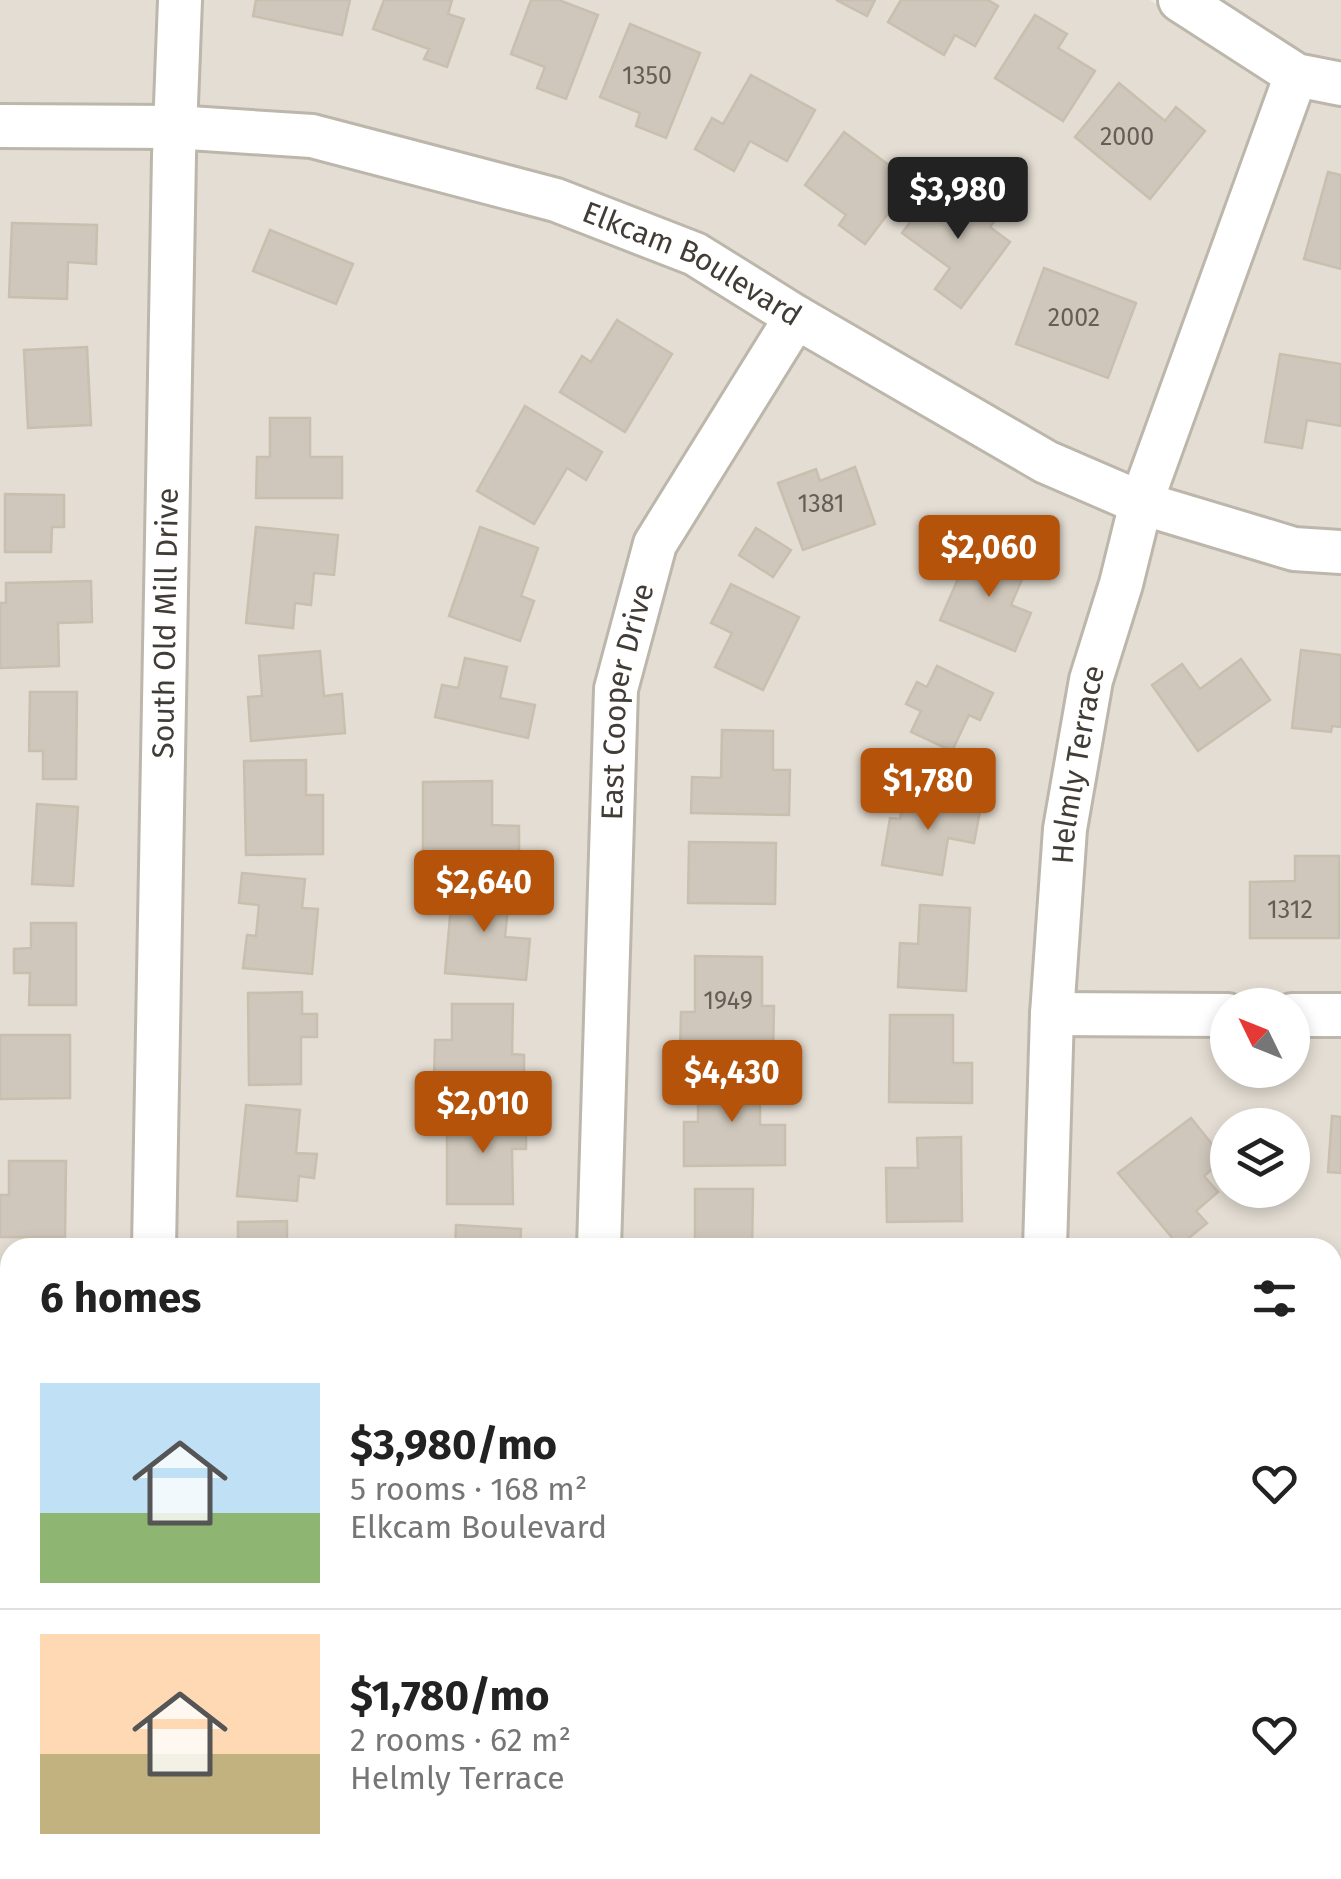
<!DOCTYPE html>
<meta charset="utf-8">
<style>
:root{--surface:#fff;--page:#f6f6f6;--text:#222;--muted:#767676;--line:#e0e0e0;--accent:#b45309}
body{margin:0;font-family:"Fira Sans",sans-serif;background:var(--page);color:var(--text);height:100vh;display:flex;flex-direction:column;font-size:38px;white-space:nowrap}
*{box-sizing:border-box;margin:0}
p{font-size:32px;color:var(--muted)}
.icon{flex:none;width:55px;height:55px;fill:none;stroke:currentColor;stroke-width:2;stroke-linecap:round;stroke-linejoin:round}
.map{position:relative;flex:1;overflow:hidden}
.panel{position:absolute;left:0px;top:1238px;width:1342px;height:642px;display:flex;flex-direction:column;background:var(--surface);border-radius:30px 30px 0 0;box-shadow:0 5px 15px #0003}
.panel>*{flex:none}
.needle{width:65px;rotate:313deg}
.controls{position:absolute;left:1210px;top:988px;display:grid;gap:20px}
.controls a{display:grid;place-items:center;width:100px;height:100px;border-radius:50%;background:var(--surface);box-shadow:0 5px 15px #0003;font-size:50px}
.price{position:absolute;translate:-50% -85px;padding:0 22px;border-radius:10px;background:var(--accent);color:#fff;font-size:32px;line-height:65px;filter:drop-shadow(0 2px 5px #0008)}
.price::after{content:'';position:absolute;left:50%;top:60px;width:30px;height:22px;margin-left:-15px;background:inherit;clip-path:polygon(0 0,100% 0,50% 100%)}
.price.selected{background:#222;color:#fff}
ul{padding:0;list-style:none}
li{display:flex;align-items:center;gap:30px;height:250px;padding:0 40px}
li+li{border-top:2px solid var(--line)}
li span{display:grid;place-items:center;flex:none;width:280px;height:200px;border-radius:0px;color:#555}
li>.icon{margin-inline-start:auto}
span .icon{width:120px;height:120px;fill:#fffc;stroke-width:1}
li b{font-size:42px}
h2{display:flex;justify-content:space-between;align-items:center;height:120px;padding:0 40px;font-size:42px}
.map>svg:first-child{display:block}
.residential{fill:#e3ddd3;fill-rule:evenodd}
.building{fill:#cfc7bb;stroke:#c9bfaf;stroke-width:2.5}
.lines{fill:none;stroke-linecap:round;stroke-linejoin:round}
.minor-casing{stroke:#bcb6ab;stroke-width:48}
.minor{stroke:#fff;stroke-width:42}
.labels{text-anchor:middle;stroke-width:8;stroke-linejoin:round;paint-order:stroke}
.number-label{font-size:25px;fill:#645f56}
.street-label{font-size:30px;fill:#413c35;stroke:#fff}
</style>
<div class="map">
<svg width="1341" height="1879" viewBox="0 0 1341 1879">
<rect width="100%" height="100%" fill="#efece4"/>
<g class="residential">
<path d="M0,0H162L157,110L0,109Z"/>
<path d="M197,0H1150L1275,81L1130,480L1052,447L699,238L192,111Z"/>
<path d="M1209,0H1341V67L1301,59Z"/>
<path d="M1308,94L1341,101V535L1294,533L1163,493Z"/>
<path d="M0,143L156,145L137,1247L10,1248V1870H126V1879H0Z"/>
<path d="M191,146L312,153L553,216L689,269L772,321L640,534L582,1247L172,1248Z"/>
<path d="M803,340L1120,512L1027,1247L617,1248L633,694L671,553Z"/>
<path d="M1154,524L1341,569V998L1071,997L1082,833L1107,686Z"/>
<path d="M1069,1031L1227,1032L1228,1070H1292L1293,1032H1341V1878L1332,1870V1248H1062ZM1228,1125H1292V1190H1228Z"/>
<path d="M161,1870H642L647,1879H160Z"/>
<path d="M679,1870H1283L1293,1879H684Z"/>
</g>
<g class="building">
<path d="M256,0H350L342,35L253,16Z"/>
<path d="M384,0H452L448,14L464,19L447,67L424,59L429,49L373,29Z"/>
<path d="M531,0H559L598,15L566,99L537,88L545,67L511,54Z"/>
<path d="M836,0H875L867,16Z"/>
<path d="M901,0H988L998,6L975,46L955,35L944,55L888,22Z"/>
<path d="M1035,15L1067,34L1058,48L1095,71L1063,121L995,78Z"/>
<path d="M630,24L700,53L666,138L636,126L640,113L600,97Z"/>
<path d="M751,75L815,110L787,161L750,141L734,171L695,149L712,118L723,124Z"/>
<path d="M1119,83L1165,121L1176,107L1205,131L1150,199L1075,137Z"/>
<path d="M844,132L912,182L865,244L839,225L846,215L805,185Z"/>
<path d="M1328,172L1341,175V269L1304,259Z"/>
<path d="M934,190L955,206L965,192L998,216L990,227L1010,242L961,308L935,289L950,268L902,233Z"/>
<path d="M12,223L97,225L96,264L68,262L67,299L9,297Z"/>
<path d="M270,230L353,264L336,304L253,271Z"/>
<path d="M1044,268L1136,303L1108,378L1016,344Z"/>
<path d="M617,320L672,354L625,432L560,392L582,356L591,362Z"/>
<path d="M87,347L91,425L28,428L24,350Z"/>
<path d="M1280,354L1341,364V426L1307,420L1302,448L1265,442Z"/>
<path d="M525,406L602,452L586,480L567,468L534,524L477,491Z"/>
<path d="M270,418H310V457H342V498H256L257,457H270Z"/>
<path d="M855,467L875,524L803,550L778,483L816,469L820,481Z"/>
<path d="M5,494L64,495V527H52L51,552H5Z"/>
<path d="M256,527L338,535L334,575L314,573L311,605L295,603L293,628L246,623Z"/>
<path d="M480,527L538,548L521,596L534,601L520,641L449,616Z"/>
<path d="M756,528L791,550L773,577L739,555Z"/>
<path d="M992,547L1029,563L1011,605L1031,613L1015,651L940,620L967,558L984,565Z"/>
<path d="M91,581L92,622L58,623L59,666L0,668V603H6V583Z"/>
<path d="M731,584L799,617L763,690L715,667L732,633L711,623Z"/>
<path d="M1301,650L1341,655V727L1332,726L1331,732L1292,728Z"/>
<path d="M320,651L324,696L342,694L345,733L251,741L248,697L262,696L259,656Z"/>
<path d="M465,658L507,667L500,698L535,705L528,738L435,717L442,685L458,688Z"/>
<path d="M1241,659L1270,700L1198,751L1152,685L1182,664L1200,689Z"/>
<path d="M937,666L993,693L980,720L969,715L952,751L911,732L921,711L906,704L917,682L927,687Z"/>
<path d="M30,692H77L76,779H43V751H29Z"/>
<path d="M722,730L773,731V770H790L789,815L691,813L692,777L721,778Z"/>
<path d="M306,760V795H323V854L246,855L244,761Z"/>
<path d="M492,781V825L519,826V858L423,859V782Z"/>
<path d="M904,794L981,806L974,843L948,838L942,875L882,865L890,818L900,819Z"/>
<path d="M37,804L78,807L73,886L32,884Z"/>
<path d="M689,842L776,843L775,904L688,903Z"/>
<path d="M1295,856H1339V938H1250V882L1295,881Z"/>
<path d="M242,873L305,879L302,908L318,909L312,974L243,968L247,935L256,936L259,905L239,903Z"/>
<path d="M453,883L510,887L505,937L530,939L526,980L445,973Z"/>
<path d="M920,905L970,908L966,991L898,987L900,943L918,944Z"/>
<path d="M31,923H76V1005H29L30,973H14V949L31,948Z"/>
<path d="M695,956L762,957V1006H774L773,1053L680,1052L681,1012H695Z"/>
<path d="M302,992V1014H317V1037H301V1084L249,1085L248,993Z"/>
<path d="M452,1004H513L512,1054L524,1055V1079L456,1078L455,1082H434L435,1040H452Z"/>
<path d="M890,1015H953V1063H972V1103L889,1102Z"/>
<path d="M0,1035H70V1098L0,1099Z"/>
<path d="M698,1073H760V1125H785V1165L684,1166V1122H698Z"/>
<path d="M246,1105L300,1110L296,1153L317,1154L314,1178L299,1176L297,1201L237,1196Z"/>
<path d="M447,1112H526V1149H512L513,1204H447Z"/>
<path d="M1332,1116L1341,1117V1173L1328,1172Z"/>
<path d="M1191,1118L1224,1159L1204,1176L1218,1192L1196,1211L1207,1223L1179,1246L1118,1173Z"/>
<path d="M961,1137L962,1221L887,1222L886,1168H918L917,1138Z"/>
<path d="M9,1161H66L65,1237H0V1195H9Z"/>
<path d="M695,1189H753L752,1248H677V1240H695Z"/>
<path d="M287,1221V1248H238V1222Z"/>
<path d="M456,1225L521,1229L520,1248H455Z"/>
<path d="M6,1268H10V1349H5Z"/>
<rect x="0" y="1403" width="10" height="61"/>
<rect x="0" y="1610" width="10" height="60"/>
<path d="M1341,1718V1764L1332,1774V1728Z"/>
<path d="M0,1840H10V1870H55V1879H0Z"/>
<rect x="319" y="1870" width="38" height="9"/>
<path d="M468,1870H563L543,1879H472Z"/>
<path d="M759,1870H789L772,1879H764Z"/>
<path d="M838,1870H888L893,1874L889,1879H830Z"/>
<path d="M1071,1870H1106L1096,1879H1079Z"/>
</g>
<g class="lines">
<g class="minor-casing">
<g id="minor">
<path d="M1180,0L1296,75L1341,84"/>
<path id="s1" d="M0,126L174,127L312,136L556,200L695,254L796,317L1046,462L1141,503L1294,549L1341,552"/>
<path d="M1052,1014L1228,1015"/>
<path d="M1292,1015H1341"/>
<path id="s2" d="M154,1248L174,156L180,0"/>
<path id="s3" d="M599,1248L616,689L655,544L796,317"/>
<path id="s4" d="M1045,1248L1052,1014L1065,829L1091,680L1121,584L1141,503L1296,75"/>
<path d="M660,1870L666,1879"/>
<path d="M1307,1870L1318,1879"/>
<path d="M143,1879V1870"/>
</g>
</g>
<use href="#minor" class="minor"/>
</g>
<g class="labels">
<g class="number-label">
<text x="647" y="84">1350</text>
<text x="1127" y="145">2000</text>
<text x="1074" y="326">2002</text>
<text x="821" y="512">1381</text>
<text x="1290" y="918">1312</text>
<text x="728" y="1009">1949</text>
</g>
<g class="street-label">
<text dy="10" stroke="none"><textPath href="#s1" startOffset="715">Elkcam Boulevard</textPath></text>
<text dy="10" stroke="none"><textPath href="#s2" startOffset="625">South Old Mill Drive</textPath></text>
<text dy="10" stroke="none"><textPath href="#s3" startOffset="548">East Cooper Drive</textPath></text>
<text dy="10" stroke="none"><textPath href="#s4" startOffset="485">Helmly Terrace</textPath></text>
</g>
</g>
</svg>
<div class="controls">
<a><svg class="needle" viewBox="-14 -14 28 28"><path d="M0-13l5 13h-10z" fill="#e53935"/><path d="M0 13l5-13h-10z" fill="#767676"/></svg></a>
<a><svg class="icon" aria-label="layers" viewBox="0 0 24 24"><path d="M12 4l9 5-9 5-9-5zM3 14l9 5 9-5"/></svg></a>
</div>
<b class="price selected" style="left:958px;top:242px">$3,980</b>
<b class="price" style="left:989px;top:600px">$2,060</b>
<b class="price" style="left:928px;top:833px">$1,780</b>
<b class="price" style="left:484px;top:935px">$2,640</b>
<b class="price" style="left:732px;top:1125px">$4,430</b>
<b class="price" style="left:483px;top:1156px">$2,010</b>
<section class="panel">
<h2>6 homes<svg class="icon" aria-label="filters" viewBox="0 0 24 24"><path d="M4 7h16M4 17h16"/><circle cx="9" cy="7" r="2"/><circle cx="15" cy="17" r="2"/></svg></h2>
<ul>
<li><span style="background:linear-gradient(#bfe0f5 65%,#8fb573 0)"><svg class="icon" aria-label="home" viewBox="0 0 24 24"><path d="M3 11l9-7 9 7M6 9v11h12V9"/></svg></span><div><b>$3,980/mo</b><p>5 rooms · 168 m²</p><p>Elkcam Boulevard</p></div><svg class="icon" aria-label="heart" viewBox="0 0 24 24"><path d="M12 20l-8-8c-3-5 5-10 8-4 3-6 11-1 8 4z"/></svg></li>
<li><span style="background:linear-gradient(#ffd9b3 60%,#c2b280 0)"><svg class="icon" aria-label="home" viewBox="0 0 24 24"><path d="M3 11l9-7 9 7M6 9v11h12V9"/></svg></span><div><b>$1,780/mo</b><p>2 rooms · 62 m²</p><p>Helmly Terrace</p></div><svg class="icon" aria-label="heart" viewBox="0 0 24 24"><path d="M12 20l-8-8c-3-5 5-10 8-4 3-6 11-1 8 4z"/></svg></li>
</ul>
</section>
</div>
